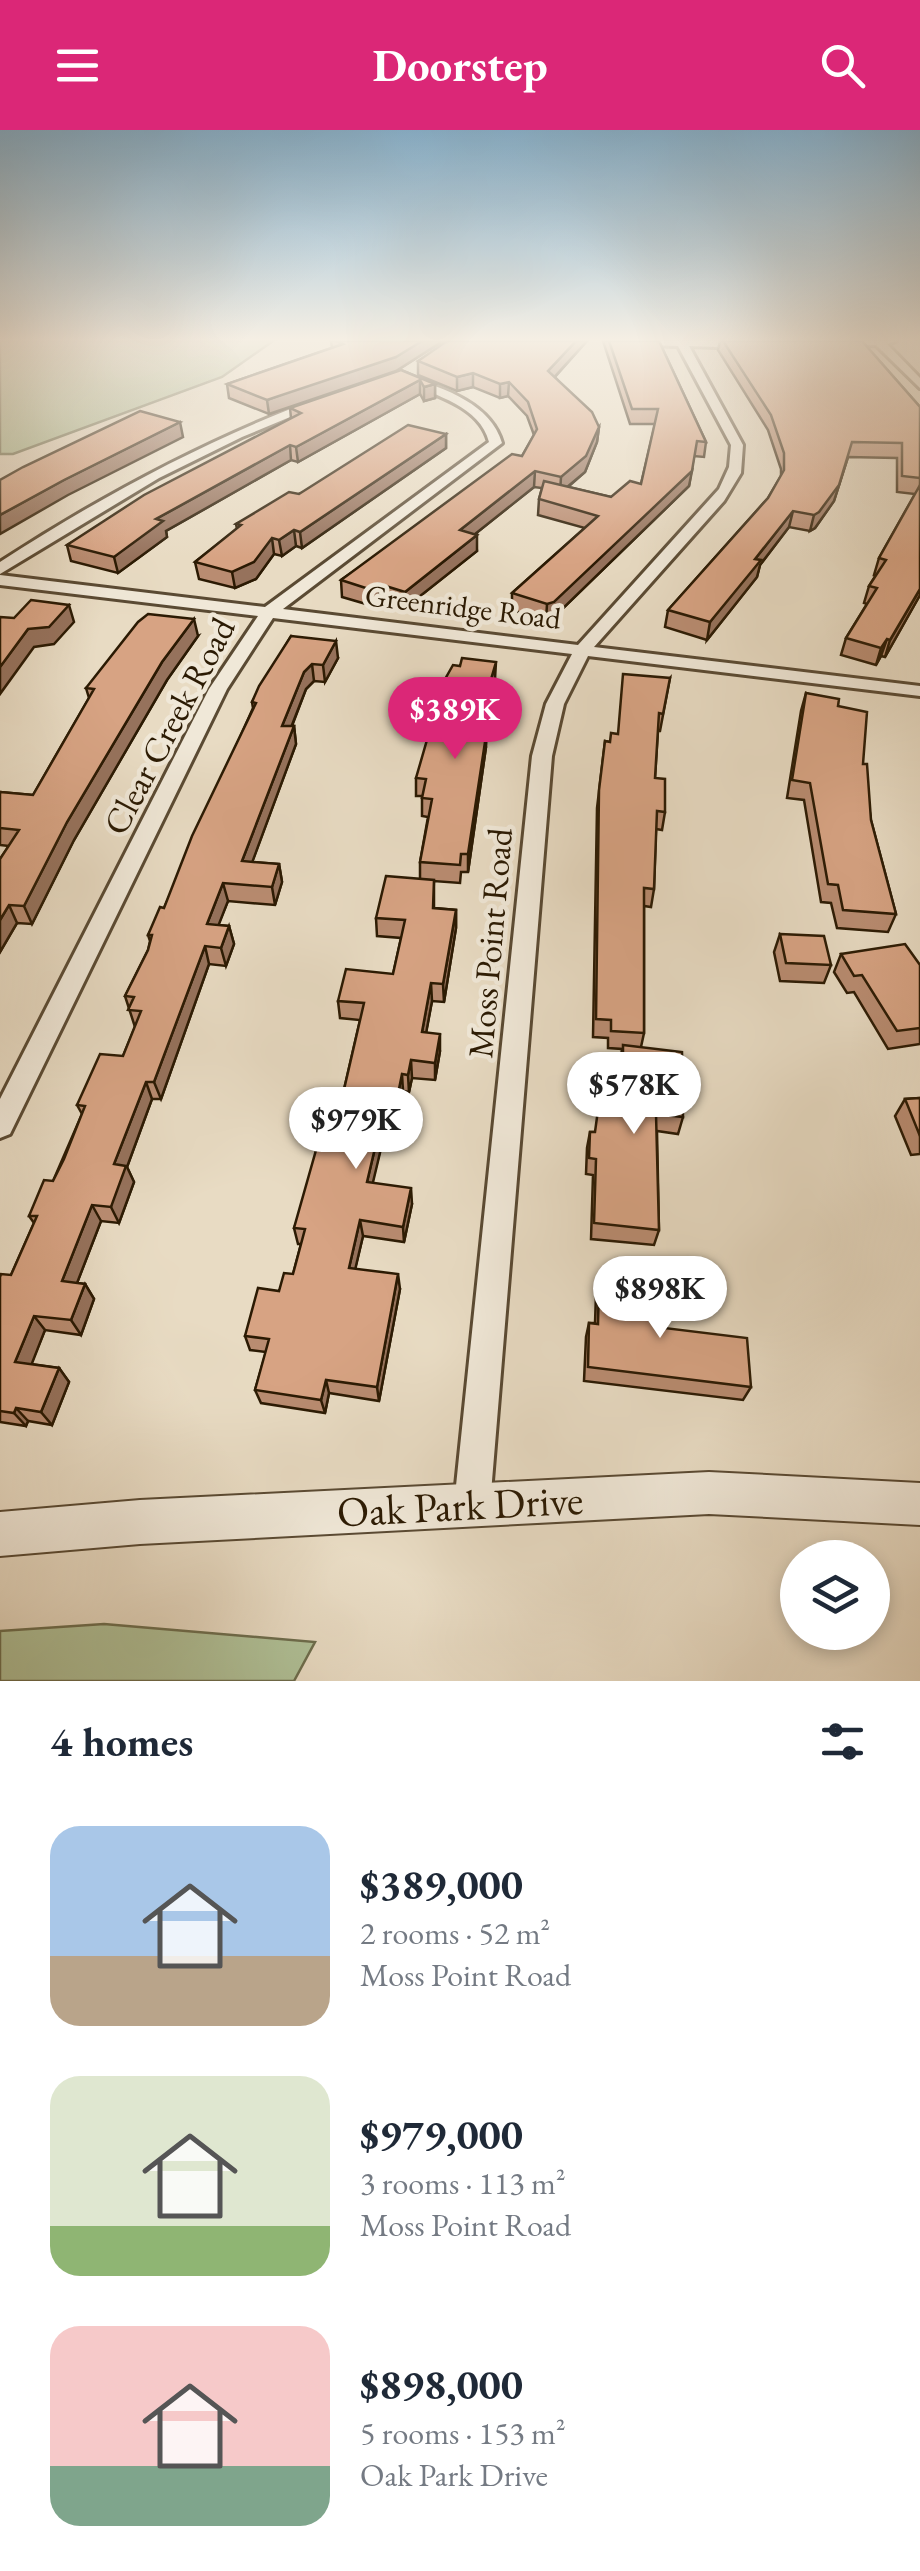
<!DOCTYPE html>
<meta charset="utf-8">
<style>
:root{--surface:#fff;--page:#f2f2f3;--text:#1f2937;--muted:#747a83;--accent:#db2777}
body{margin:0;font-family:"EB Garamond",serif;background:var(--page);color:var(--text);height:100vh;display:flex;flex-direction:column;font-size:38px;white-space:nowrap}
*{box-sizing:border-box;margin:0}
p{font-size:32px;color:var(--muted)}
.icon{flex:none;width:55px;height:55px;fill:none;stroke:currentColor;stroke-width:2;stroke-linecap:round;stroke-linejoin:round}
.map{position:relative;height:1551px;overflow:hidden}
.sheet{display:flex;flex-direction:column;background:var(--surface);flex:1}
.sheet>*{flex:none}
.fabs{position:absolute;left:780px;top:1410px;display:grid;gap:20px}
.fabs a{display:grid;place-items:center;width:110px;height:110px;border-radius:50%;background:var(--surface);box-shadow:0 5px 15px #0003;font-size:50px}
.price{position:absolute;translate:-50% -85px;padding:0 22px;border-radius:35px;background:#fff;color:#222;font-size:32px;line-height:65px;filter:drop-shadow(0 2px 5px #0008)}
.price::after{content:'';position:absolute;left:50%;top:60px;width:30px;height:22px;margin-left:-15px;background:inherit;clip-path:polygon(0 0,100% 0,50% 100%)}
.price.active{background:var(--accent);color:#fff}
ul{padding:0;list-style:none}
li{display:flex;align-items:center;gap:30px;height:250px;padding:0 50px}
li span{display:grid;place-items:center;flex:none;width:280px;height:200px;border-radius:30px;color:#555}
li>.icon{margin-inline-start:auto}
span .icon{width:120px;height:120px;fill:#fffc;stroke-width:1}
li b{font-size:42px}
h2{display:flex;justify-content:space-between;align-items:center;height:120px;padding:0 50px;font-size:42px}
header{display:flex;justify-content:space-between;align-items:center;height:130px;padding:0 50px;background:var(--accent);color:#fff;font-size:45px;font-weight:700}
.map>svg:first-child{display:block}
.green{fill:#b0c198;stroke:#6e6e4e;stroke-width:2.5}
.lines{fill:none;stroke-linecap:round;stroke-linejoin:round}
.minor-casing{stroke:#5a4a33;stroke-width:6}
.tertiary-casing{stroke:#5a4a33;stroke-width:4}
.minor{fill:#f0e8d8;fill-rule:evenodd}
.tertiary{fill:#f0e8d8;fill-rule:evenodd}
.wall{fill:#b98c71;stroke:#2b1a03;stroke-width:2.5}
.shaded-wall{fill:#96725c;stroke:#2b1a03;stroke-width:2.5}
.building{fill:#d7a383;stroke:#2b1a03;stroke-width:2.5}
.labels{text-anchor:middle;stroke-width:9;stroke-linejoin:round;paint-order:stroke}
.far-street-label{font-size:30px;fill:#2b1a03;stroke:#f0e8d8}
.street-label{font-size:35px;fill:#2b1a03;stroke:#f0e8d8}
.near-street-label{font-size:42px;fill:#2b1a03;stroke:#f0e8d8}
</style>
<header><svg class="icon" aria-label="menu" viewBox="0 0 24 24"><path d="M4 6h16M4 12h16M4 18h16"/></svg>Doorstep<svg class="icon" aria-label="search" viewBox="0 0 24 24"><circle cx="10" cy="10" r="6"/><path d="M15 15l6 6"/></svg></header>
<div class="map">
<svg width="920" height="1551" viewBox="0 0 920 1551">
<rect width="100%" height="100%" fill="#e8dbc3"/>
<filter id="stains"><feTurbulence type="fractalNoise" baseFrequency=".002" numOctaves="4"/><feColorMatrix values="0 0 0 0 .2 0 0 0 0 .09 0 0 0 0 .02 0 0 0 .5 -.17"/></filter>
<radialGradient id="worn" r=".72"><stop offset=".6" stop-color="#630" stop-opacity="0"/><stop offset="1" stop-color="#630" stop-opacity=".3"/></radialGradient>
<g class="green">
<path d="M0,211H273L222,247L13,324H0Z"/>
<path d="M104,1494L315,1512L294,1551H0V1501Z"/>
</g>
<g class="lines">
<g class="minor-casing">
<g id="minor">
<path d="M611,211H719L753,215L748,218L689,216L743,315L741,343L724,371L594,517L920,556V566L588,526L564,574L552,626L490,1375L484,1387L472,1393L460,1387L454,1375L532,626L546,574L572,524L273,488L227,559L10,1004L0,1008V969L209,559L258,486L0,455V445L265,477L489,312C480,276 436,266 406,252L410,247C445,259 491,274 502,313L283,479L578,515L719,359L729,337L731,315L678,216L616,214Z"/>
<path d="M830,211H896L887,214L920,248V258L876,215L834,216Z"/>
<path d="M316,269L326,272L242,307L159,348L0,444V432C100,367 204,311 316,269Z"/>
</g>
</g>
<g class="tertiary-casing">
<path id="tertiary" d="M709,1342L920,1353V1395L709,1384L140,1414L0,1426V1382L140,1370Z"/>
</g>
<use href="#minor" class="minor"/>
<use href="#tertiary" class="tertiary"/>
</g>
<g class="wall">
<path d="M331,211H443L396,241L269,284L229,268L227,254L332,218Z"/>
<path d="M587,211L555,247L599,297L597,312L585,342L568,357L611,367L641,354L655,294H630L603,211H659L706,312L704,327L694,326L689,356L552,489L546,491L512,480V463L585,398L538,385L539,369L542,358L534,357L475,404L477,421L405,478L380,470L373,476L342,467L341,450L522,326L534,305L527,286L508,266L500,268L473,257L457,261L418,245V231Z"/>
<path d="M720,211H862L920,277V465L885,527L881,526L876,535L841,525L846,508L867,474L864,473L869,456L876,445H874L879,428L915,364L897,362V328L848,327L834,371L815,398L810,401L789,397L760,435L757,447L707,510L665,497L668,480L768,368L781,346V339L768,300L718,220Z"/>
<path d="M401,240L435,254V268L424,271L420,264L298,332L291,330L166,401L167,407L118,443L71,431L67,415L291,288L290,278Z"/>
<path d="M446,304V318L302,418L296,416L282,426L274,424L256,449L235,458L199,449L195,432L237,399L236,394L299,364Z"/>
<path d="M198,506L167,550L74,710L32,794L17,793L0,822V729L9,716L0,715V662L33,665L89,568L86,558Z"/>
<path d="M291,506L338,528L325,552L314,551L306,559L292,596H294L296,614L252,732L279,734L282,752L275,775L228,771L218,795L229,796L234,814L226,836L209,834L161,969H152L127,1037L134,1052L119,1093L101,1091L77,1153L85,1154L94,1169L81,1205L45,1200L31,1234L59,1238L69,1252L52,1295L28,1291L26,1296L0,1292V1147L11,1145L34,1093L29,1086L53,1051L82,984L77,975L123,926L135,897L125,866L148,820L150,811L148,805L164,778L253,578L252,572Z"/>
<path d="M670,548L660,601H658L655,648L665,682L662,700L656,699L654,759L651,777L644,776V903L641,917L683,987L678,1004L657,1001L659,1100L654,1115L591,1109L593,1045L586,1044L587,1018L590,1002H595L620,960V933L622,919L608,918V908L593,907L597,678L605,611L610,612Z"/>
<path d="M495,549L482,598L486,617L468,742H461L460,753L434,751V778L456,780V798L444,872L432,871L426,902L440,921L435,950L412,948L409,962L403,961L398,986L389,985L372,1053L412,1074L404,1112L363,1106L355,1139L400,1159L379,1271L329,1263L325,1283L261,1273L255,1260L266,1222L250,1220L245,1206L293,1144L301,1114H298L294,1098L336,994L360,890L340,888L338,871L393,844L401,808L377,806L376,788L420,749V732L428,687L422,686V666H416V648Z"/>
<path d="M806,563L838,576L863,634L871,690L896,784L888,802L837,798L831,773L821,772L804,670L787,668L801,581Z"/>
<path d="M780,804L831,835L824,853L780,851L774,822Z"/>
<path d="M841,824L920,835V914L888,919L854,862L847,863L834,842Z"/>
<path d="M920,968V1024L911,1025L895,986L905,969Z"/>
<path d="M599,1150L664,1198L751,1257L743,1270L584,1251L586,1207L589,1193H595L596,1165Z"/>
</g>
<g class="shaded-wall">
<path d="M422,211H443L396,241L269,284L267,270Z"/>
<path d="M576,211H587L548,254V241Z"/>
<path d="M473,243V257L457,261V247Z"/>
<path d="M420,250V264L298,332L296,317Z"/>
<path d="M509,252L508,266L500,268V254Z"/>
<path d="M435,254V268L424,271V257Z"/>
<path d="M180,292L183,307L68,365L0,404V385L64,350Z"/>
<path d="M599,297L597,312L585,342L560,363L561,347Z"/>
<path d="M446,304V318L302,418L300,402Z"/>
<path d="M290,315L291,330L166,401L167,407L118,443L114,427L156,389Z"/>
<path d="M848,327L834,371L815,398L810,401L814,385Z"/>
<path d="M535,341L534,357L460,416V400Z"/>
<path d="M692,341L689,356L552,489L546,491L547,474Z"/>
<path d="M793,381L789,397L760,435L757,447L707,510L710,492L755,429Z"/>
<path d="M294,400L296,416L282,426L279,410Z"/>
<path d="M477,405V421L405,478V462Z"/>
<path d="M272,408L274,424L256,449L235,458L232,442Z"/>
<path d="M379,454L380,470L373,476L372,460Z"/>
<path d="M920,459V465L885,527L890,510Z"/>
<path d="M69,475L74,492L54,514L34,517L0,564V537L28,499Z"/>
<path d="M194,489L198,506L167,550L74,710L32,794L24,776L67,692L162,532Z"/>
<path d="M887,509L881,526L876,535L881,518Z"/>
<path d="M336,511L338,528L325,552L323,535Z"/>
<path d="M496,532L495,549L477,616V598Z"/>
<path d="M312,534L314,551L306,559L285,613L282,596L304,542Z"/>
<path d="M294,596L296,614L246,749L242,731Z"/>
<path d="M487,599L486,617L468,742V724Z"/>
<path d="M279,734L282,752L275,775L272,757Z"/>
<path d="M223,753L228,771L212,812L207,794Z"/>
<path d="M9,775L17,793L0,822V790Z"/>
<path d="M456,780V798L444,872L443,854Z"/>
<path d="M229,796L234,814L226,836L221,818Z"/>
<path d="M205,816L209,834L161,969L154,952Z"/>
<path d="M431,853L432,871L423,920L422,902Z"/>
<path d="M440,904V921L435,950V933Z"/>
<path d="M411,930L412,948L409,962L408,945Z"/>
<path d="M402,944L403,961L398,986L397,969Z"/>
<path d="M146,952L152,969L127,1037L134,1052L119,1093L111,1077L114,1034Z"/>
<path d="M387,967L389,985L369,1069L367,1052Z"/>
<path d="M411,1058L412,1074L404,1112L403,1097Z"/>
<path d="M92,1075L101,1091L72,1166L62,1151Z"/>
<path d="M360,1090L363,1106L352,1153L349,1138Z"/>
<path d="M398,1144L400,1159L379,1271L377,1257Z"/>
<path d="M85,1154L94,1169L81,1205L71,1190Z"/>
<path d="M34,1186L45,1200L27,1246L15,1232Z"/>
<path d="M59,1238L69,1252L52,1295L41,1282Z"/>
<path d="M326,1250L329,1263L325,1283L321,1270Z"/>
<path d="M16,1278L28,1291L26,1296L14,1283Z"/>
</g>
<g class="building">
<path d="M336,211H422L396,227L267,270L227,254L343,214Z"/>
<path d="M447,211H576L548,241L592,282L599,297L586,326L561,347L535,341L460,400L477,405L405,462L379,454L372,460L341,450L512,324L522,326L537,299L528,272L509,252L500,254L473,243L457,247L418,231Z"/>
<path d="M609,211H659L706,312L697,311L692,341L554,472L547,474L512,463L598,386L539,369L544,351L611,367L630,351L641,354L658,279H632Z"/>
<path d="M723,211H862L920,277V348L902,346V313L852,312L839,355L819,382L814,385L793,381L755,429L761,430L710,492L668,480L768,368L784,340V323L771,285Z"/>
<path d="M401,240L435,254L424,257L420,250L296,317L290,315L156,389L163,391L114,427L67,415L144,365L301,283L290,278Z"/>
<path d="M140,281L180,292L64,350L0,385V350L23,337Z"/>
<path d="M408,295L446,304L300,402L294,400L279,410L272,408L254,432L232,442L195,432L241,395L236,394L289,362L299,364Z"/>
<path d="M920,355V459L890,510L887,509L881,518L846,508L877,458L869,456L886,430L879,428Z"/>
<path d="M31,470L69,475L49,497L28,499L0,537V487L14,488Z"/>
<path d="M148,484L194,489L162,532L67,692L24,776L9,775L0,790V729L19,700L0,698V662L33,665L94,559L86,558L138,492Z"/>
<path d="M291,506L336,511L323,535L312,534L304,542L282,596H294L242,731L279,734L272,757L223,753L207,794L229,796L221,818L205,816L154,952H146L114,1034L126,1036L111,1077L92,1075L62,1151L85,1154L71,1190L34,1186L15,1232L59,1238L41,1282L16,1278L14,1283L0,1281V1147L1,1144L11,1145L37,1086H29L44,1050L53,1051L64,1029L85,976L77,975L100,924L123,926L141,881L128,880L134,867L125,866L148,820L152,805H148L160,777L164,778L192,706L256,573L252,572L259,556Z"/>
<path d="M462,528L496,532L477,598L487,599L468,724H461L460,735L420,732L432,669L422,668L426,649L416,648L444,551L453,535L460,536Z"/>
<path d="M623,544L670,548L663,584L659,583L655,648L665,649V682L657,681L654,759L644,758V903L611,901V890L596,889L599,660L605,611L610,612L611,603L618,604Z"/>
<path d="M806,563L839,569L838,576L867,582L863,634H867L871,690L896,784L843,780L838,755L828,754L810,653L792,650Z"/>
<path d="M386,746L434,750L433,778L456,780L443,854L431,853L422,902L440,904L435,933L411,930L408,945L402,944L397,969L387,967L367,1052L411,1058L403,1097L360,1090L349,1138L398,1144L377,1257L326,1250L321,1270L255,1260L269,1209L245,1206L258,1158L279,1161L284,1143L293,1144L305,1099L294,1098L324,992L336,994L364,873L338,871L346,839L393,844L405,790L376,788Z"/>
<path d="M780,804L824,806L831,835L786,833Z"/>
<path d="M905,814L920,835V898L897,901L862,845L854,846L841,824Z"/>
<path d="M623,915L682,922L683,987L656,984L659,1100L594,1093L596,1029L589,1028L590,1002H595L601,958L623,960Z"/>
<path d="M920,968V1006L905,969Z"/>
<path d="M599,1150L663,1157L664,1198L747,1208L751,1257L588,1237L589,1193L598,1194Z"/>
</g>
<linearGradient id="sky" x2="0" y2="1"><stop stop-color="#88b6d5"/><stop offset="0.49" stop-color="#f5efe4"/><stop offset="1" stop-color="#f5efe4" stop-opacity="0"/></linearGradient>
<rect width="920" height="428" fill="url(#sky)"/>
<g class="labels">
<g class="far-street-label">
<text transform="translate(463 477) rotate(7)" y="10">Greenridge Road</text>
</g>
<g class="street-label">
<text transform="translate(169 596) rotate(-62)" y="12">Clear Creek Road</text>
<text transform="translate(490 813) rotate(-85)" y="12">Moss Point Road</text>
</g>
<g class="near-street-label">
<text transform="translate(460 1375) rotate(-3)" y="15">Oak Park Drive</text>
</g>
</g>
<rect width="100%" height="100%" filter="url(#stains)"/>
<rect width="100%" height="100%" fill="url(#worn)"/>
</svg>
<div class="fabs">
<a><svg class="icon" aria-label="layers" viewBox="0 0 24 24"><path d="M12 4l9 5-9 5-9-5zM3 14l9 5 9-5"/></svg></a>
</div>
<b class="price active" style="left:455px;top:632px">$389K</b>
<b class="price" style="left:634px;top:1007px">$578K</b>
<b class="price" style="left:356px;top:1042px">$979K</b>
<b class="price" style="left:660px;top:1211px">$898K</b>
</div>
<section class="sheet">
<h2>4 homes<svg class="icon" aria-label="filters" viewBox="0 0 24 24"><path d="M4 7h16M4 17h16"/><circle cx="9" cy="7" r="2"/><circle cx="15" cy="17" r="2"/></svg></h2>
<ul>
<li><span style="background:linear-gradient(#a9c7e8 65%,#b9a48a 0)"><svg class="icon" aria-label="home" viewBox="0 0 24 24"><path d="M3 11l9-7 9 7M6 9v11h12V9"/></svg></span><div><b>$389,000</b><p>2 rooms · 52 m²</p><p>Moss Point Road</p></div></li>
<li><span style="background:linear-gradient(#dfe7d0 75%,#8fb573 0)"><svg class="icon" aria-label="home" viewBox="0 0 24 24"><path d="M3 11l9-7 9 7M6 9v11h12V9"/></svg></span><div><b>$979,000</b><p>3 rooms · 113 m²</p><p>Moss Point Road</p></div></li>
<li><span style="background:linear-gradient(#f6c9c9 70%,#7fa58c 0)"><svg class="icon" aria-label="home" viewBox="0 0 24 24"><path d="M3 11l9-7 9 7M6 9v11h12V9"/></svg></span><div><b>$898,000</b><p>5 rooms · 153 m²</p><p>Oak Park Drive</p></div></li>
</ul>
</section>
